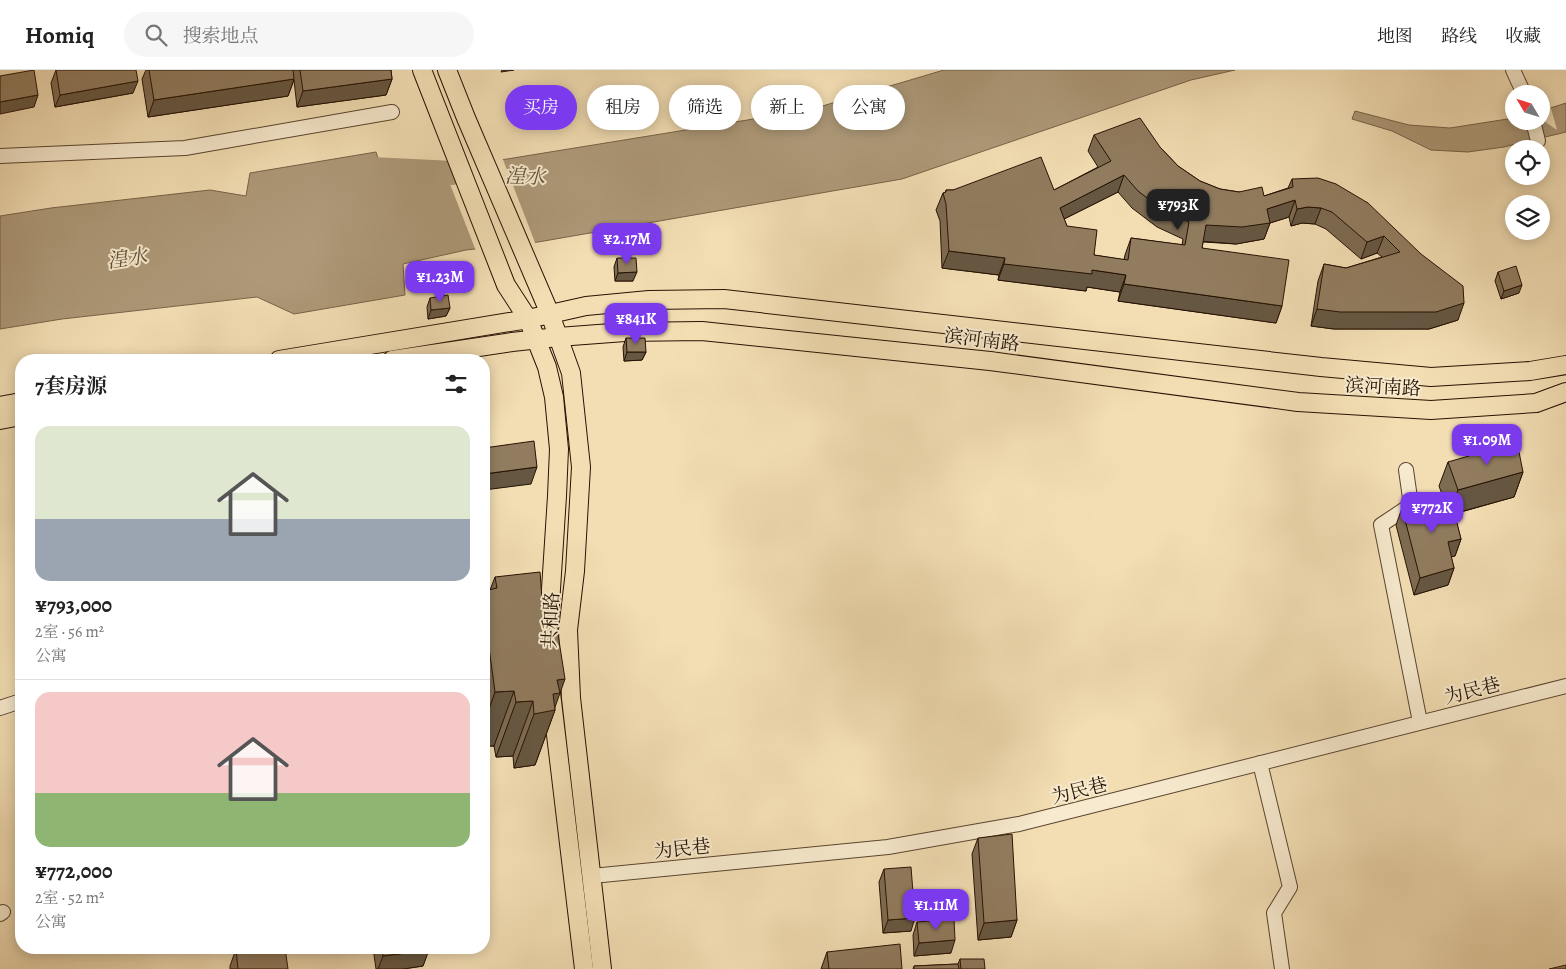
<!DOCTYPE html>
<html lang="zh">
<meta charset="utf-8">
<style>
:root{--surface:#fff;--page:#f6f6f6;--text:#222;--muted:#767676;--line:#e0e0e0;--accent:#7c3aed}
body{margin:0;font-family:Alegreya,"Noto Serif SC",serif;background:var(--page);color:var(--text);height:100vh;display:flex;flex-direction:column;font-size:19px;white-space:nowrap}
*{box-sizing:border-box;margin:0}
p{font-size:16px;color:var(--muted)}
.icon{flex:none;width:28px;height:28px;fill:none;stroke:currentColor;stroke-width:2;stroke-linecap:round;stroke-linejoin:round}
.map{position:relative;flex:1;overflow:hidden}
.side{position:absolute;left:15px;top:284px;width:475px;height:600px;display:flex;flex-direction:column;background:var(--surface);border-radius:20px;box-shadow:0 2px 12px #0003}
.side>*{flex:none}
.top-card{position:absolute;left:505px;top:15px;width:475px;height:45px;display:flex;gap:10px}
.needle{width:32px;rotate:308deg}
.controls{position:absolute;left:1505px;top:15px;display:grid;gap:10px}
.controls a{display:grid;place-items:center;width:45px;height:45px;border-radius:50%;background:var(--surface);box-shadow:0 2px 12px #0003;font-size:25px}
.price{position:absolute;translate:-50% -42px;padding:0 11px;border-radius:10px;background:var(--accent);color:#fff;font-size:16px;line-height:32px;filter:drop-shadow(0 1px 2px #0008)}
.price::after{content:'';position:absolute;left:50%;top:30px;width:15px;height:11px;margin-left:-8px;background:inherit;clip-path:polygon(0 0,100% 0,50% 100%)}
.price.on{background:#222;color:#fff}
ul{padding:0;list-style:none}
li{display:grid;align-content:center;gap:10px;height:265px;padding:0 20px}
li+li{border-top:1px solid var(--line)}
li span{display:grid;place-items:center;height:155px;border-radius:15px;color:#555}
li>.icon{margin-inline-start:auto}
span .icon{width:90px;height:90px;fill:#fffc;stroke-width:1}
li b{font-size:21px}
h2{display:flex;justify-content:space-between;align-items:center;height:60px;padding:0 20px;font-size:21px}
.tag{padding:0 18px;border-radius:22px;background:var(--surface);box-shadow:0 2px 12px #0003;font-size:18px;line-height:45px}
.tag.on{background:var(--accent);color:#fff}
header{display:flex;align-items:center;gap:30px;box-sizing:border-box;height:70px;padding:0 25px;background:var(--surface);border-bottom:1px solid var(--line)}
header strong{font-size:24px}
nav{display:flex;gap:28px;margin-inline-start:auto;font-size:18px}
.search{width:350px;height:45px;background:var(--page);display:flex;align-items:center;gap:12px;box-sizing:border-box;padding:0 18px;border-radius:28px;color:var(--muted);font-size:19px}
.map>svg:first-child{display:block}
.water{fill:#ad9978;stroke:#776349}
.pier{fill:#f3deb4}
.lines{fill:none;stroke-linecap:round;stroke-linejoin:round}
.river{stroke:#ad9978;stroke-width:24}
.minor-casing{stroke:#59452f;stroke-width:16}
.major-casing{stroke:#261203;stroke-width:20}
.minor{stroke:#f7eace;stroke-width:14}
.major{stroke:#f3deb4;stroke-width:18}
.wall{fill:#7d6b52;stroke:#261203;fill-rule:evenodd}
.shaded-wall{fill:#665742;stroke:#261203}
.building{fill:#917c5f;stroke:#261203;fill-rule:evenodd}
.labels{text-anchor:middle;stroke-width:4;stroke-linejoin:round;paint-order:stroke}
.street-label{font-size:19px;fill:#261203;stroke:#f7eace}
.water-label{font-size:20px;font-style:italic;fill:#634f38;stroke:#f7eace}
</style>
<header>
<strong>Homiq</strong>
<div class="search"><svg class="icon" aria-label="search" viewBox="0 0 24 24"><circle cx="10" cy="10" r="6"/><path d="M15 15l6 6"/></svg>搜索地点</div>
<nav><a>地图</a><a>路线</a><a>收藏</a></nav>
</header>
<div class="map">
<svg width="1566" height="899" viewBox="0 0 1566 899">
<rect width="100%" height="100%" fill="#f3deb4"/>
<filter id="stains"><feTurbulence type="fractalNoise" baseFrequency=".004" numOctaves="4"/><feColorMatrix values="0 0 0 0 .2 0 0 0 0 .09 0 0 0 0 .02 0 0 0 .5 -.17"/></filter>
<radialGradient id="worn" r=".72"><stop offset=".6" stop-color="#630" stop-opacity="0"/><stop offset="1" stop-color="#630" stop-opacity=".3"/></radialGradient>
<g class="water">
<path d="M944,0H1235L1191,10L902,109L538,172L466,180L403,194L405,225L294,244L257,227L62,249L0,259V146L51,138L210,120L246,126L250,103L376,82L384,106L507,89L809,40Z"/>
<path d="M1566,33V62L1504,77L1468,82L1431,80L1392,61L1352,49L1355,41L1409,55L1450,58L1514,48V51H1541V41Z"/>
</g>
<g class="pier">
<path d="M1550,35L1557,60L1541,49V38Z"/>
<path d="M502,87L536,175L476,181L443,96Z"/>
</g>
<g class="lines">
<path class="river" d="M349,102L372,99L453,103"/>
<g class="minor-casing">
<g id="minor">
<path d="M1513,0L1524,24"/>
<path d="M1533,51L1538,71"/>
<path d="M0,86L185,78L392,42"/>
<path d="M1406,400L1411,435L1381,455L1420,652"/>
<path d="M0,638L21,631"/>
<path d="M1260,693L1290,817L1274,843L1282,899"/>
<path d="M592,806L888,777L1019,754L1566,616"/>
<path d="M0,844L3,842"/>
</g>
</g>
<g class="major-casing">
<g id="major">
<path d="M422,0L506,215L528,249L547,297L554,327L559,379L557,426L549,550"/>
<path d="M447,0L466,48L550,244L571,303L581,397L575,501L568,560L571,628L602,899"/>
<path d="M279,290L528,249L586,236L649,230L724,229L1321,297L1431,307L1530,301L1566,295"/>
<path d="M392,290L512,272L558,267L625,262L702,261L990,291L1298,332L1431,340L1536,333L1566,322"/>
<path d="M0,336L21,332"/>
<path d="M0,350L21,346"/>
<path d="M551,623L584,899"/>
</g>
</g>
<use href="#minor" class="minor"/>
<use href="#major" class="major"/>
</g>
<g class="wall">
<path d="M56,0L133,23L55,37L51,13Z"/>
<path d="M146,0H391L392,9L386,25L297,37L294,10L288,26L148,47L142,9Z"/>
<path d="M1094,65L1160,77L1178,96L1200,111L1220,119L1264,126L1288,118L1292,109L1368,133L1458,250L1429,259H1334L1311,256L1318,211L1324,194L1346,198L1382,187L1377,183L1361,189L1326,159L1315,154L1302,153L1291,156L1289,147L1270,153L1264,169L1236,174L1203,172L1202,178L1282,236L1276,253L1118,231L1120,222L1087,217L1086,221L998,210L999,205L942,198L940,151L936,140L943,123H945L946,120H1054L1098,97L1088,81ZM1118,122L1132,138L1157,157L1183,169L1182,175L1131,168L1125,185L1124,190L1094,185L1067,156L1064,149Z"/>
<path d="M617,188L633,211H615L614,197Z"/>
<path d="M1498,202L1519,223L1501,229L1495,211Z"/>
<path d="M430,228L450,238L446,246L428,249L427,237Z"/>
<path d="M626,268L646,282L642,290L624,291L623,277Z"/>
<path d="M1448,392L1523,402L1514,427L1454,444L1461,469L1455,486L1451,487L1454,498L1448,515L1414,525L1396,455L1402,438L1443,427L1439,416Z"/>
<path d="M495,507L542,528L555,640L535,695L514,698L513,686L496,687L494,676H484V521L490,520Z"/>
<path d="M978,768L1017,850L1011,867L978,870L972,784Z"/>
<path d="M884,799L911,861L883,863L879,812Z"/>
<path d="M917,852L951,883L914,886L913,865Z"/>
<path d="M373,878H429L423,896L403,899H376Z"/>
<path d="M236,879L288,899H230V896Z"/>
<path d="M827,882L902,899H821Z"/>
<path d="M960,889L985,899H913L914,896L958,894Z"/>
</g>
<g class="shaded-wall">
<path d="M502,0H514L501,2Z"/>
<path d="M294,9L288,26L148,47L154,30Z"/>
<path d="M392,9L386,25L297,37L303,21Z"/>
<path d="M138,11L133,23L55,37L60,25Z"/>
<path d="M38,25L34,37L0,44V32Z"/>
<path d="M1124,105L1118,122L1054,154L1060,138Z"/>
<path d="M1295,130L1289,147L1270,153L1264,169L1236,174L1200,171L1206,155L1267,139Z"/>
<path d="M1308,137L1321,138L1315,154L1302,153L1291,156L1297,139Z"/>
<path d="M1384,166L1377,183L1361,189L1367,172Z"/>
<path d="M949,181L1005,188L999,205L942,198Z"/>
<path d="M1004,194L1092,200L1126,205L1120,222L1087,217L1086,221L998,210Z"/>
<path d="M637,202L633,211H615L618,203Z"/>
<path d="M1124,214L1282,236L1276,253L1118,231Z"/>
<path d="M1522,215L1519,223L1501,229L1504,221Z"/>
<path d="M1464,233L1458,250L1429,259H1334L1311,256L1317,239Z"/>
<path d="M450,238L446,246L428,249L431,240Z"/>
<path d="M627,282H646L642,290L624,291Z"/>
<path d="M537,397L531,414L484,420V404Z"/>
<path d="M1523,402L1514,427L1449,445L1458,420Z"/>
<path d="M1461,469L1455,486L1441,489L1448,472Z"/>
<path d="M1454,498L1448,515L1414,525L1420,508Z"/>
<path d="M565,609L554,640H555L535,695L514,698L534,644L557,610Z"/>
<path d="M514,621L494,676H484V653L495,622Z"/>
<path d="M533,631L513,686L496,687L516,632Z"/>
<path d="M915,848L911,861L883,863L888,850Z"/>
<path d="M1017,850L1011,867L978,870L984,853Z"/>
<path d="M955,870L951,883L914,886L919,873Z"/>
<path d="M429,880L423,896L403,899H378L383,886Z"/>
</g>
<g class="building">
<path d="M34,0L38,25L0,32V6Z"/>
<path d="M56,0H136L138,11L60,25Z"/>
<path d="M149,0H293L294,9L154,30Z"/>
<path d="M300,0H391L392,9L303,21Z"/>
<path d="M1140,48L1160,77L1178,96L1200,111L1220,119L1239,122L1262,117L1264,126L1293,117L1292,109L1318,108L1336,114L1368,133L1421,184L1463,216L1464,233L1436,242H1340L1317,239L1324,194L1346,198L1400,182L1384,166L1367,172L1332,142L1321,138L1308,137L1297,139L1295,130L1267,139L1270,153L1242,157L1206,155L1202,178L1289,190L1282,236L1124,214L1126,205L1092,200V204L1004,194L1005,188L949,181L946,134L943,123L946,122V120H953L1041,87L1054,120L1111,91L1094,65ZM1124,105L1138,121L1163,140L1189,152L1185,175L1131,168L1128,190L1094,185L1097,160L1067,156L1060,138Z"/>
<path d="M617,188H636L637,202L618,203Z"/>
<path d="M1516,196L1522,215L1504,221L1498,202Z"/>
<path d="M448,225L450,238L431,240L430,228Z"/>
<path d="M626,268H645L646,282H627Z"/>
<path d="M534,371L537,397L484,404V378Z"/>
<path d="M1517,372L1523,402L1458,420L1448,392Z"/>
<path d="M1450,425L1461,469L1448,472L1454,498L1420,508L1402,438Z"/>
<path d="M540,502L542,528L552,526L565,609L557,610L560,623L553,624L555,640L534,644L533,631L516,632L514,621L495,622L484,541V521L497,518L495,507Z"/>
<path d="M1012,764L1017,850L984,853L978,768Z"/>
<path d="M911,797L915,848L888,850L884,799Z"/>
<path d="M954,849L955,870L919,873L917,852Z"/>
<path d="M900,874L902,899H829L827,882Z"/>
<path d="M247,878H285L288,899H238L236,879Z"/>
<path d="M382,878H429V880L383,886Z"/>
<path d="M960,889H984L985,899H961Z"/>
<path d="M958,894L959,899H914V896Z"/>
<path d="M1566,895V899H1549Z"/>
</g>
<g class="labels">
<g class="street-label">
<text transform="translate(982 269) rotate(7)" y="7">滨河南路</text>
<text transform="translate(1383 316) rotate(3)" y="7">滨河南路</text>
<text transform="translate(550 550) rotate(-87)" y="7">共和路</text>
<text transform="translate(1472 620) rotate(-14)" y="7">为民巷</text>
<text transform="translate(1079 720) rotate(-14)" y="7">为民巷</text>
<text transform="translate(682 778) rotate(-6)" y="7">为民巷</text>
</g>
<g class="water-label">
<text transform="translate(525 106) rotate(2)" y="7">湟水</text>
<text transform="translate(127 188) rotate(-8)" y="7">湟水</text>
</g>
</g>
<rect width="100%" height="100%" filter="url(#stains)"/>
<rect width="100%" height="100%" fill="url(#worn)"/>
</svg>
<div class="controls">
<a><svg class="needle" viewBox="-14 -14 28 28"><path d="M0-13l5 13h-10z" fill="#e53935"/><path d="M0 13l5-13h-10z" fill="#767676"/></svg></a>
<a><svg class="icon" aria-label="locate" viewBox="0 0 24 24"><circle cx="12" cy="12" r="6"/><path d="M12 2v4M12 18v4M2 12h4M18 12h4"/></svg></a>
<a><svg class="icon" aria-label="layers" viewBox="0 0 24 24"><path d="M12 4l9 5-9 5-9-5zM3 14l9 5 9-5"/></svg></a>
</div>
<b class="price on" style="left:1178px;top:161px">¥793K</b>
<b class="price" style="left:627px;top:195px">¥2.17M</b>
<b class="price" style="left:440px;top:233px">¥1.23M</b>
<b class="price" style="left:636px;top:275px">¥841K</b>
<b class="price" style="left:1487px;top:396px">¥1.09M</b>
<b class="price" style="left:1432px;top:464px">¥772K</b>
<b class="price" style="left:936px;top:861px">¥1.11M</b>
<div class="top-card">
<a class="tag on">买房</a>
<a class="tag">租房</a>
<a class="tag">筛选</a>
<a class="tag">新上</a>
<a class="tag">公寓</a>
</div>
<section class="side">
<h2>7套房源<svg class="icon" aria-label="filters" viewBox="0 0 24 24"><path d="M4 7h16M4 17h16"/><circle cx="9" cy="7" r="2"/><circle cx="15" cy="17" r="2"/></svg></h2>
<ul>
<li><span style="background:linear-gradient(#dfe7d0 60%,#9aa5b1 0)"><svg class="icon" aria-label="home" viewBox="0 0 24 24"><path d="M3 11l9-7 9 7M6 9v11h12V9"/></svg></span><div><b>¥793,000</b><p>2室 · 56 m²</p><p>公寓</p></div></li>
<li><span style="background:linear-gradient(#f6c9c9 65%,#8fb573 0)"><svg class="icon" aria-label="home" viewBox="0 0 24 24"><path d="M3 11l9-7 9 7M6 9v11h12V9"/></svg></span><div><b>¥772,000</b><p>2室 · 52 m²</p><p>公寓</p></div></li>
</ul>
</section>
</div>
